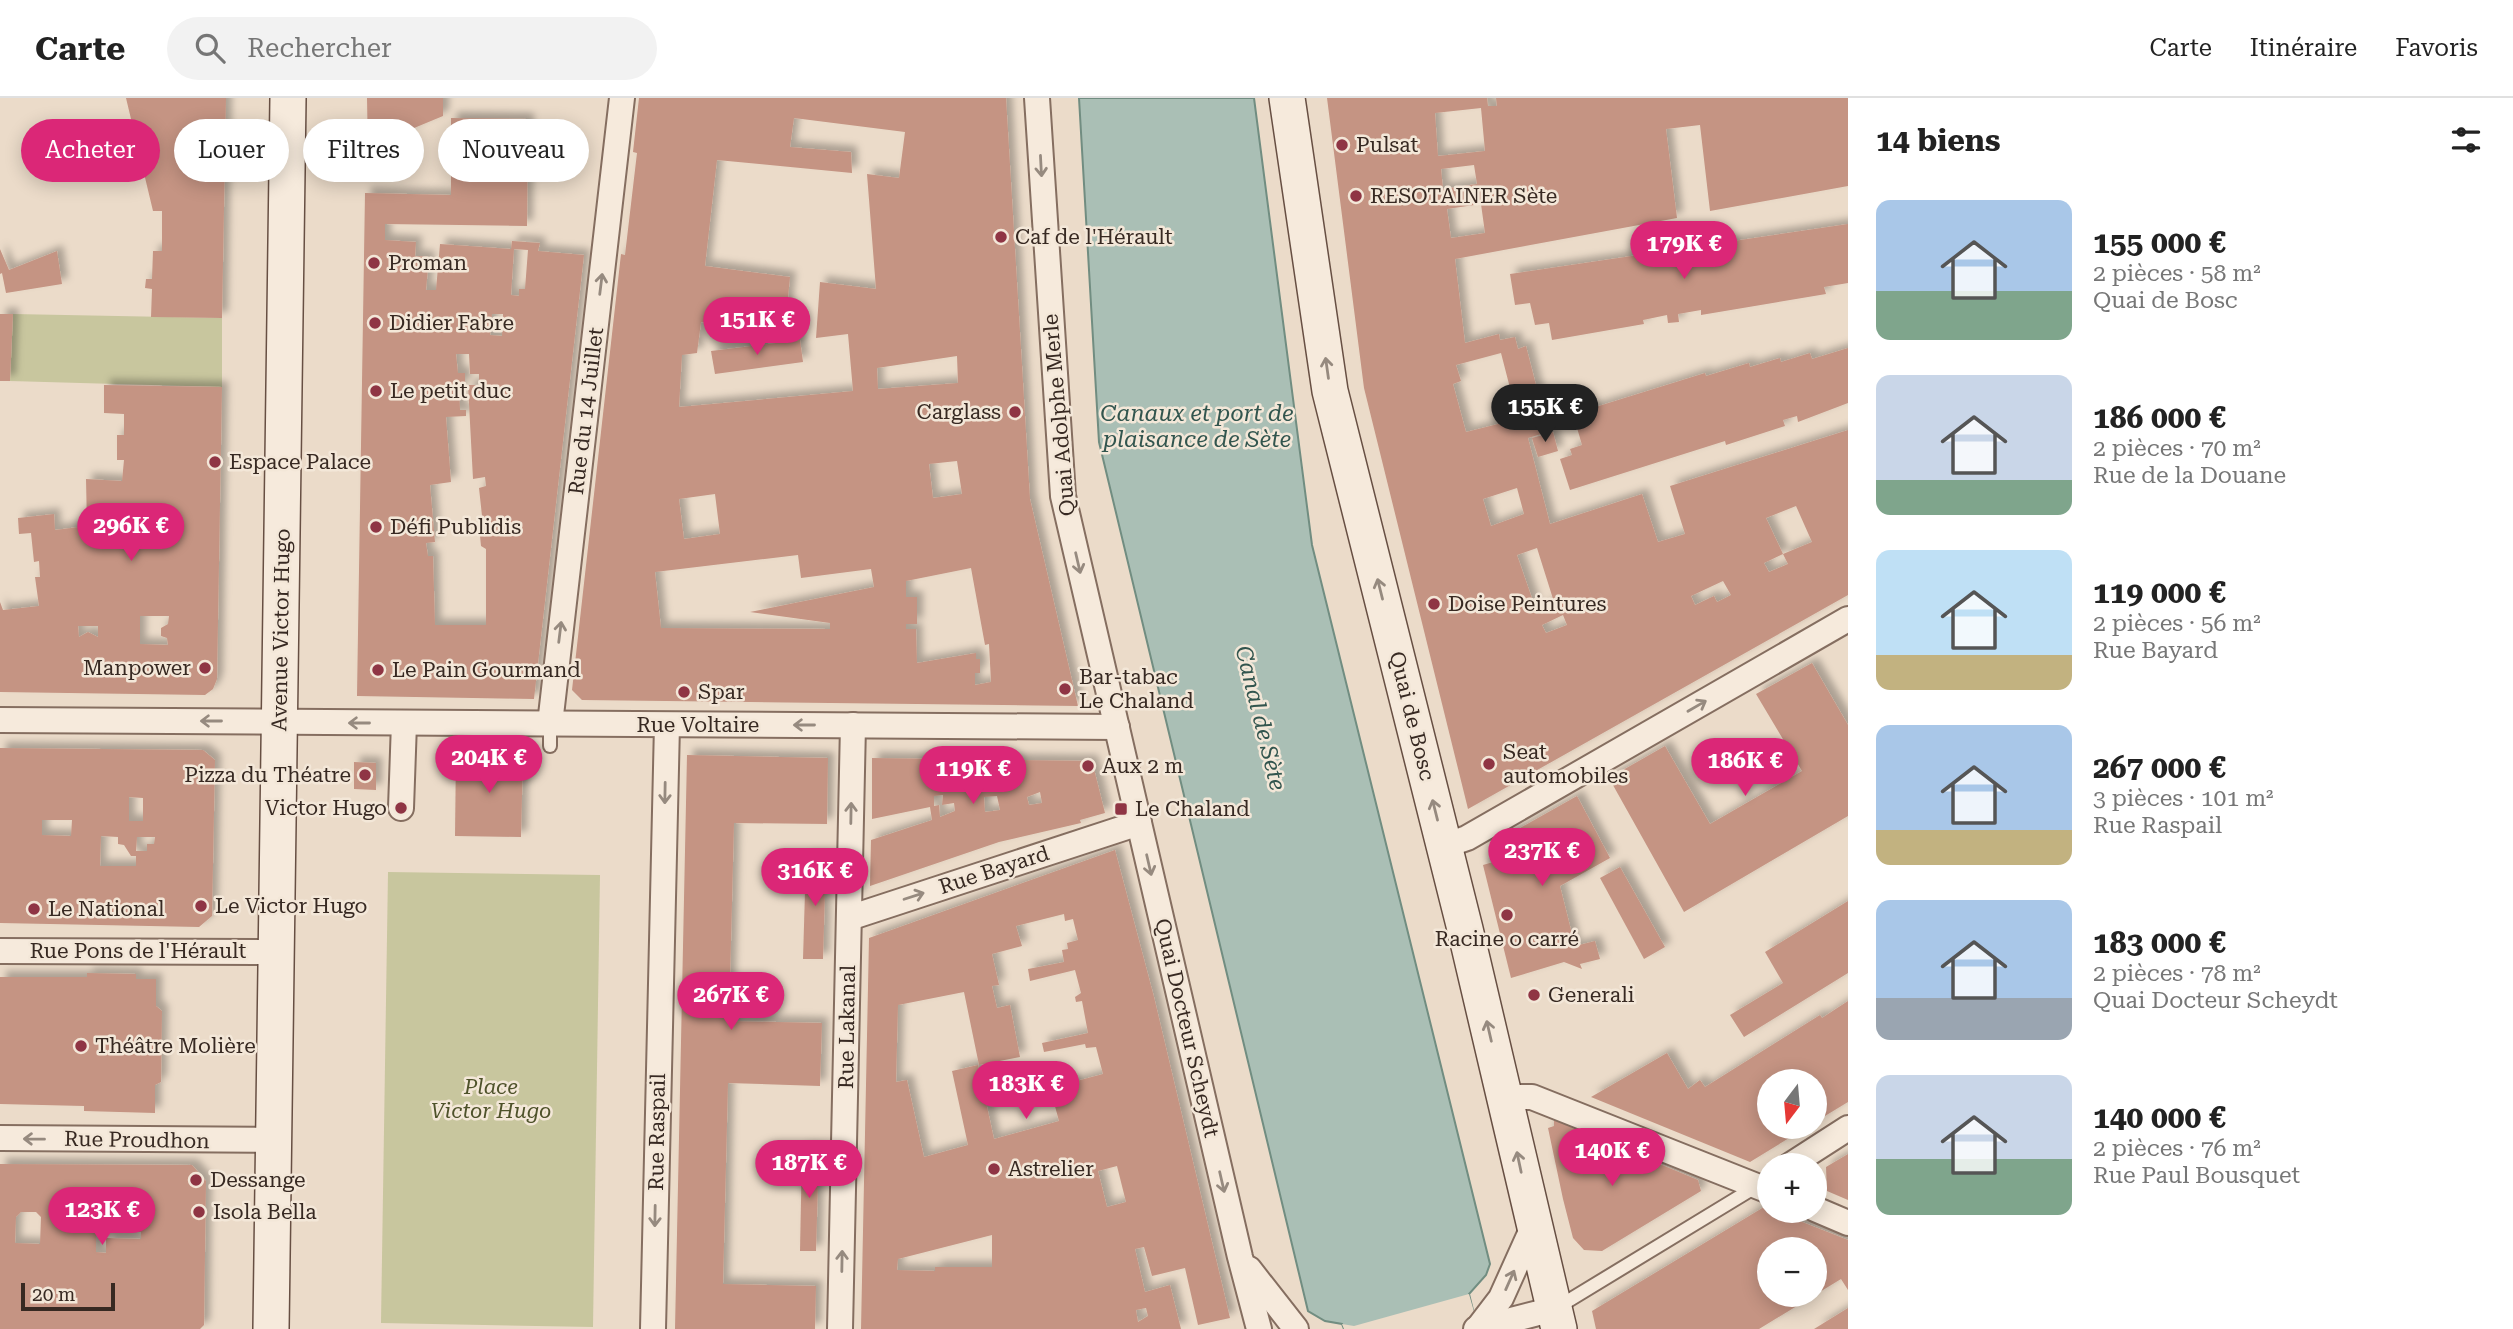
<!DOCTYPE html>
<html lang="fr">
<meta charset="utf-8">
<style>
:root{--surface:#fff;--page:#f2f2f2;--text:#222;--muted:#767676;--line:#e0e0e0;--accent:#db2777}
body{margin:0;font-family:"Roboto Serif",serif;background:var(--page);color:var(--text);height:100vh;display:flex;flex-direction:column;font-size:26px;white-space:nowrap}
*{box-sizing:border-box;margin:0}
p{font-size:23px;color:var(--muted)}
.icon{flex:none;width:38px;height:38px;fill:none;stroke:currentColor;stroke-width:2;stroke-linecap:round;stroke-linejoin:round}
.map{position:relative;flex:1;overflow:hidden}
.drawer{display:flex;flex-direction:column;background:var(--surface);width:665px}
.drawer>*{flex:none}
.banner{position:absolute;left:21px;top:21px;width:665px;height:63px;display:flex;gap:14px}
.needle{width:46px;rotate:196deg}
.tools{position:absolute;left:1757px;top:971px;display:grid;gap:14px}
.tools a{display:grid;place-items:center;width:70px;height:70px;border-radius:50%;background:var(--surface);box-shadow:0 4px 18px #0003;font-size:35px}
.scale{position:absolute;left:21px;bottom:18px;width:94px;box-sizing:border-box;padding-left:7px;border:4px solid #372922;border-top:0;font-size:19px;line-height:24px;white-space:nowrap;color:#372922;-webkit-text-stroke:5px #f3e7d8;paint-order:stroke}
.price{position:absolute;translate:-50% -60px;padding:0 16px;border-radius:24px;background:var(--accent);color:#fff;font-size:23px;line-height:46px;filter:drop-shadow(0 2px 4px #0008)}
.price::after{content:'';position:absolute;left:50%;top:42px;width:21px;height:16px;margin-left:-10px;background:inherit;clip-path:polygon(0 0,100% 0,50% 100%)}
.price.current{background:#222;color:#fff}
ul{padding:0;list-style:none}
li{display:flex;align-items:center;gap:21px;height:175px;padding:0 28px}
li span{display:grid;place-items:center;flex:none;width:196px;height:140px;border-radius:14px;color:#555}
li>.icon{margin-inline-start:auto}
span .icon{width:84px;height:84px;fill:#fffc;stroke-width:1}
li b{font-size:30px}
h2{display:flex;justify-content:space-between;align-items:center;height:84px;padding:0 28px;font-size:30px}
.tag{padding:0 24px;border-radius:32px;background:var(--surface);box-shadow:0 4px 18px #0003;font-size:24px;line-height:63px}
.tag.current{background:var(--accent);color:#fff}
header{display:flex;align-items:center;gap:42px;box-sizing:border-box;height:98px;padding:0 35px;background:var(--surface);border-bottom:2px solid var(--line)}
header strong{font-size:33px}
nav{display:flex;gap:38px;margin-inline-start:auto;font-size:24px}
.search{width:490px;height:63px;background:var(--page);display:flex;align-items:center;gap:18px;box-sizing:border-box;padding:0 24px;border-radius:38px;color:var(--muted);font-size:26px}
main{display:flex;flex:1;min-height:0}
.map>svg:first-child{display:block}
.green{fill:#c8c69e}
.water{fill:#aabfb5;stroke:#718d81;stroke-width:2}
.pier{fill:#ebdbc9}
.building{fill:#c59483;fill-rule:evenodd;filter:url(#shadow)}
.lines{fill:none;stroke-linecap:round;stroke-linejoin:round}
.lane-casing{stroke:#856e60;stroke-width:16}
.street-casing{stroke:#856e60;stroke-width:28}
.secondary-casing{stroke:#674f43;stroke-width:38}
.lane{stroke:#f6eadc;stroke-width:12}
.street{stroke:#f6eadc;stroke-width:24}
.secondary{stroke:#f6eadc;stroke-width:35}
.oneway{stroke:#968a7f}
.poi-dot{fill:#8f3544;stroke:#f3e7d8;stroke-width:2.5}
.labels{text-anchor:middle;stroke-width:5;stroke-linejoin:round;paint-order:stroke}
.poi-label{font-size:21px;fill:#372922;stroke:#f3e7d8;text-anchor:start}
.street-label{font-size:21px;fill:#372922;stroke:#f3e7d8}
.park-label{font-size:21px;font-style:italic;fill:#4e522a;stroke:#f3e7d8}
.water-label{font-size:23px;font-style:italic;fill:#32554e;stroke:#f3e7d8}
</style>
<header>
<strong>Carte</strong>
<div class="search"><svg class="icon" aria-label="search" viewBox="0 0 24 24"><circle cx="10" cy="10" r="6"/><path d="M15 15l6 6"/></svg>Rechercher</div>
<nav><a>Carte</a><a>Itinéraire</a><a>Favoris</a></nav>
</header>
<main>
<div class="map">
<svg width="1848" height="1231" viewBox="0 0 1848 1231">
<defs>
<filter id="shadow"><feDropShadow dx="6" dy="-6" stdDeviation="3.5" flood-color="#0004"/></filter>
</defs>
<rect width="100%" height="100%" fill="#ebdbc9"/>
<g class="green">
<path d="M13,216L222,220V289L10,283Z"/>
<path d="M388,774L600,777L593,1229L381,1225Z"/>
</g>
<path class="water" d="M1079,0H1254L1312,447L1490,1166L1486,1177L1469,1196L1475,1220L1344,1231L1342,1226L1325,1223L1308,1213L1099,344Z"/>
<path class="pier" d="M1469,1196L1479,1231H1344L1342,1226L1354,1228Z"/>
<g class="building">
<path d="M126,0H226L222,220L151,219L152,191L145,190L146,181H152L153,153H162V113H153Z"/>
<path d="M367,0H443V18L402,35L400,54L368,56Z"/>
<path d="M639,0H1006L1030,401L1078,608L582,602L572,592L621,156L625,157L637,55L633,54ZM794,20L905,34L899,80L867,76L876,191L820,184L816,240L848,236L853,293L679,309L682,257L697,255L701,224L785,230L790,179L705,168L717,62L852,75L851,54L790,49ZM957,258L958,285L878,291L877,270ZM957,363L962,396L933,400L929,366ZM715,396L720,436L684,441L679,401ZM798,457L801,480L871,471L874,489L750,514L830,525V531L661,530L655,474ZM971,470L985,547L989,546L991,584L975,587V575H980V561H976V555L917,565L916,531H906V526H917V499H906V483Z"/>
<path d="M1327,0H1487L1488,8H1497L1496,0H1848V88L1710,113L1700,27L1666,31L1677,120L1455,161L1465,245L1499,236L1500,242L1515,239L1518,251L1526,248L1548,334L1528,340L1550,426L1642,396L1658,444L1685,436L1670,388L1848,332V497L1468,711L1364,290ZM1481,10L1485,53L1438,58L1435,15ZM1474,67L1477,86L1443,91L1441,71ZM1481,106L1485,135L1451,140L1447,111ZM1501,255L1518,321L1466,334L1453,286L1461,283L1456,267ZM1517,390L1524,416L1491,428L1483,401ZM1796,408L1812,444L1783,456L1788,466L1769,474L1764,465L1783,456L1766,420ZM1537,450L1554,504L1536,512L1517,457ZM1723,483L1731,497L1717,504L1714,498L1695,507L1691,498ZM1563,517L1567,527L1546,535L1542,527Z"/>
<path d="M451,20L528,21L527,128L385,126V142L416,144L415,158L429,159L426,192H436L440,146L511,151L512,143L540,145L538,153L584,157L534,601L357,598L365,95L451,97ZM514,151L528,152L525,191H519V198L511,197ZM492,216H503L502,238L490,237ZM456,256H469L470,276H479V287H468L473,381L485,379L486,388L479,390L483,427L479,428L481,448L486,451V527H435L433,458H428L426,445L435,444L430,387L451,384L446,319L466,318V312H460L459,287L465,286V275H458Z"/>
<path d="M1848,126V185L1824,189L1826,196L1701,217V212L1678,216L1679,224L1668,225L1667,217L1643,222L1644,226L1552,242L1549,225L1535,227L1530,205L1515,207L1510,176Z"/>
<path d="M0,151L9,172L57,153L62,186L6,195L2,175L0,176Z"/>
<path d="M0,216H13L10,283H0Z"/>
<path d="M800,242L803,264L715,276L711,253Z"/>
<path d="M1848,250V305L1798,324L1797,318L1783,322L1785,328L1726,347L1725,343L1570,392L1560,361L1572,357L1570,351L1582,347L1573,316L1705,275L1706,278L1749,265L1750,269L1780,260L1781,264L1810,255L1812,261Z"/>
<path d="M104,287L222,289L217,581L213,591L205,597L0,594V504L3,512L39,508L35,479H40L39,463L34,464L31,435L19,436L18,420L54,416L55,432L87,428L86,381L122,383L124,362H117V337H124V316L104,315ZM140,518H169L168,526L161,530V538L167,540L168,547L140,546ZM78,528H98V539L88,534L79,539Z"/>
<path d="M1553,334L1558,353L1538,359L1532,340Z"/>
<path d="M1812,565L1848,627V718L1684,814L1609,680L1665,648L1710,726L1802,673L1756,596Z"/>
<path d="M0,650L203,652L215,662L212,818L199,829L0,825ZM129,699L143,700V723H129ZM42,722H72L71,738L42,737ZM101,738L118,739V746L124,747L131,758H136V768H100ZM137,739H155L154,746H147V753H136Z"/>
<path d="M456,656L523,657L521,739L455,738Z"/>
<path d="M687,657L828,660L827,726L734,725L729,923L822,925L820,988L728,985L723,1186L816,1188L815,1231H675Z"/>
<path d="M872,660L1092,663L1105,715L1080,722L1081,725L999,744L870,788L871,742L932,722L930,709L872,721ZM1040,694L1042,705L1029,707L1027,699ZM943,697L942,707L954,705L955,713L940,719L939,707L934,708V698ZM997,698L1000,712L985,714L984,699Z"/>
<path d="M354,664L376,665V692L354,691Z"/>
<path d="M1577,698L1610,760L1560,788L1575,848L1595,843L1600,861L1580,866L1582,871L1564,864L1511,880L1483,767L1493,764L1490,747Z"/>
<path d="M1115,752L1154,899L1230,1220L1198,1227L1185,1170L1152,1178L1144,1149L1135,1151L1145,1194L1170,1187L1181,1231H861L869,840ZM1064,816L1065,823L1073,821L1078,842L1067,845L1068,851L1062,852L1064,864L1028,871L1030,883L1075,872L1081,895L1075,899L1076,904L1082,903L1088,935L1042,945L1044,954L1085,946L1086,950L1096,949L1103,976L1050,990L1059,1023L994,1041L978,967L952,973L968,1047L924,1059L907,982L896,984L898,907L964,894L979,967L1020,959L1010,907L997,910L992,888L999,887L992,856L1022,848L1016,828ZM1117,1068L1126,1104L1107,1109L1098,1073ZM992,1137V1169H935V1173L897,1172L898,1161ZM1146,1210L1148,1218L1138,1224L1136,1212Z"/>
<path d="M806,760H826L823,861H803Z"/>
<path d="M1620,769L1665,849L1644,861L1600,780Z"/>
<path d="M1848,803V875L1744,939L1730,917L1783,885L1765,854Z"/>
<path d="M87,875L136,876V881H156V908L162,913L161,984L155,987V1015L84,1013V1008L0,1006V879H87Z"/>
<path d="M1848,903V1004L1815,1024V984H1769V1029H1807L1750,1064L1591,999L1667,955L1688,991L1700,982L1705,989L1820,917L1822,920Z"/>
<path d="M1554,1022L1698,1082L1701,1093L1602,1153L1584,1152L1573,1140L1563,1101L1548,1030L1554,1028Z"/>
<path d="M802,1051L819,1052L816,1153H800Z"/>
<path d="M1848,1056V1102L1827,1093L1826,1069Z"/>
<path d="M0,1066L192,1067L206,1083L204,1227L200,1231H0ZM21,1114H36L41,1119L40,1146L15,1145L16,1119ZM96,1128L121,1129V1133L141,1134V1141L106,1140V1155L96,1154Z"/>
<path d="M1764,1109L1848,1142V1192L1841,1181L1759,1231H1596L1592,1213ZM1769,1152H1815V1197H1769Z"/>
<path d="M1848,1210V1231H1814Z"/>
</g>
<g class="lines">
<g class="lane-casing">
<g id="lane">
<path d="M550,648V626"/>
<path d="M1558,1209L1757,1088"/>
</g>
</g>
<g class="street-casing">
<g id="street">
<path d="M1037,0L1063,398L1240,1159L1259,1231"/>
<path d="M0,622L1117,629"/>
<path d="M550,626L622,0"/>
<path d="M401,710L404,625"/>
<path d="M1444,748L1467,740L1848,521"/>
<path d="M849,820L1139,725"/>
<path d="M0,853L277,854"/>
<path d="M1505,999H1532L1769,1093"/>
<path d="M0,1040L274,1042"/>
<path d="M1789,1068L1848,1030"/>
<path d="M1815,1111L1848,1125"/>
<path d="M1249,1171L1296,1231"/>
<path d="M1478,1230L1501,1200L1533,1129"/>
<path d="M653,1231L667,627"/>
<path d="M840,1231L853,627"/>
<path d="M1476,1231L1554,1211"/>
</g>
</g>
<g class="secondary-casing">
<g id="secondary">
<path d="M1287,0L1330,293L1465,831L1559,1231"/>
<path d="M271,1231L288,0"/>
</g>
</g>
<use href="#lane" class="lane"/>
<use href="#street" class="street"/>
<use href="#secondary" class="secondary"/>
</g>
<defs><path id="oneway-shaft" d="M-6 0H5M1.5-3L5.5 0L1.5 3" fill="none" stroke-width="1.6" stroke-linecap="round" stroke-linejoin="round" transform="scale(1.75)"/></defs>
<g class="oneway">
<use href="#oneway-shaft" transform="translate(1041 68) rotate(87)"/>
<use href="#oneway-shaft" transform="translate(601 186) rotate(-83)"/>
<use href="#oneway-shaft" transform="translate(1327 270) rotate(-98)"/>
<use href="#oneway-shaft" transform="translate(1078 465) rotate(77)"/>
<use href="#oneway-shaft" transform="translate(1380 491) rotate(-104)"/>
<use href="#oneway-shaft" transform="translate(560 534) rotate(-83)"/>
<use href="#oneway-shaft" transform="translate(1697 608) rotate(-30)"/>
<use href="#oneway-shaft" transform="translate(211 623) rotate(-180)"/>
<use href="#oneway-shaft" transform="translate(359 625) rotate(180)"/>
<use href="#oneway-shaft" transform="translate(804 627) rotate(-180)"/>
<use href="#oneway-shaft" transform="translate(665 695) rotate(91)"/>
<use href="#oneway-shaft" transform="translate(1435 712) rotate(-104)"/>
<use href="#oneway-shaft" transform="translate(851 715) rotate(-89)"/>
<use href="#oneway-shaft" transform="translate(1149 767) rotate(77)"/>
<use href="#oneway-shaft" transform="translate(914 798) rotate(-18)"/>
<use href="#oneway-shaft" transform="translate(1489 933) rotate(-103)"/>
<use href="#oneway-shaft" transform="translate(34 1041) rotate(-179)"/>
<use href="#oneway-shaft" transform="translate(1519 1064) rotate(-102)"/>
<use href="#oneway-shaft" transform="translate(1222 1084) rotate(77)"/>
<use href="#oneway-shaft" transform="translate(655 1118) rotate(91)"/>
<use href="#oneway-shaft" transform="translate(842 1163) rotate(-89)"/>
<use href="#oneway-shaft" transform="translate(1510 1182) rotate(-66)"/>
</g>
<g class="poi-dot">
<circle cx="1342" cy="47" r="7"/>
<circle cx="1356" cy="98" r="7"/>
<circle cx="1001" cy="139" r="7"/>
<circle cx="374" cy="165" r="7"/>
<circle cx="375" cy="225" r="7"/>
<circle cx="376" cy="293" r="7"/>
<circle cx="1015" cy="314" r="7"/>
<circle cx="215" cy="364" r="7"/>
<circle cx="376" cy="429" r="7"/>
<circle cx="1434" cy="506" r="7"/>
<circle cx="205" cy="570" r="7"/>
<circle cx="378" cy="572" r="7"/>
<circle cx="1065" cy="591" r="7"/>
<circle cx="684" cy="594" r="7"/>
<circle cx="1489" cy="666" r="7"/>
<circle cx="1088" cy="668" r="7"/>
<circle cx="365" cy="677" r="7"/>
<circle cx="401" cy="710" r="7"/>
<rect x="1114" y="704" width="14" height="14" rx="3.5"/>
<circle cx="201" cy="808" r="7"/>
<circle cx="34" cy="811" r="7"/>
<circle cx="1507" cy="817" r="7"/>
<circle cx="1534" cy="897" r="7"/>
<circle cx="81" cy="948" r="7"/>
<circle cx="994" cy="1071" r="7"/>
<circle cx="196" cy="1082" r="7"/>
<circle cx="199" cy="1114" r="7"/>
</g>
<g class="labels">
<g class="poi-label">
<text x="1356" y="54">Pulsat</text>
<text x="1370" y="105">RESOTAINER Sète</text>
<text x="1015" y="146">Caf de l'Hérault</text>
<text x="388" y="172">Proman</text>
<text x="389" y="232">Didier Fabre</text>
<text x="390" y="300">Le petit duc</text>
<text x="1001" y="321" text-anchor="end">Carglass</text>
<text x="229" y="371">Espace Palace</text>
<text x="390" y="436">Défi Publidis</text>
<text x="1448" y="513">Doise Peintures</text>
<text x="191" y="577" text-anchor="end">Manpower</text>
<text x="392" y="579">Le Pain Gourmand</text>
<text x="1079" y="586">Bar-tabac<tspan x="1079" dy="24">Le Chaland</tspan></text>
<text x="698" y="601">Spar</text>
<text x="1503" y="661">Seat<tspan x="1503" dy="24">automobiles</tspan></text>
<text x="1102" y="675">Aux 2 m</text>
<text x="351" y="684" text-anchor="end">Pizza du Théatre</text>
<text x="387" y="717" text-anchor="end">Victor Hugo</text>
<text x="1135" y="718">Le Chaland</text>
<text x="215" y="815">Le Victor Hugo</text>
<text x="48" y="818">Le National</text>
<text x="1507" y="848" text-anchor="middle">Racine o carré</text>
<text x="1548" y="904">Generali</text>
<text x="95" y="955">Théâtre Molière</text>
<text x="1008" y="1078">Astrelier</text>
<text x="210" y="1089">Dessange</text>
<text x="213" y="1121">Isola Bella</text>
</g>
<g class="street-label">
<text transform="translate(586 313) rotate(-83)" y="7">Rue du 14 Juillet</text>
<text transform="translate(1059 317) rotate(-95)" y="7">Quai Adolphe Merle</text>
<text transform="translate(281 532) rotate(-89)" y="7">Avenue Victor Hugo</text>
<text transform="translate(1412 618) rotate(76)" y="7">Quai de Bosc</text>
<text x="698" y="634">Rue Voltaire</text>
<text transform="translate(994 772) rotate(-18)" y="7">Rue Bayard</text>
<text x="138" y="860">Rue Pons de l'Hérault</text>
<text transform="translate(847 929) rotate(-89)" y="7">Rue Lakanal</text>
<text transform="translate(1187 930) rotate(77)" y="7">Quai Docteur Scheydt</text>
<text transform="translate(657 1034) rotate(-89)" y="7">Rue Raspail</text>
<text transform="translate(137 1042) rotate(1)" y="7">Rue Proudhon</text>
</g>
<g class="park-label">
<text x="491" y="996">Place<tspan x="491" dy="24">Victor Hugo</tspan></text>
</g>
<g class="water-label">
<text x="1197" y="323">Canaux et port de<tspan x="1197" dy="26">plaisance de Sète</tspan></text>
<text transform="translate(1261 620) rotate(76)" y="8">Canal de Sète</text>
</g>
</g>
</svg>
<div class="tools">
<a><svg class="needle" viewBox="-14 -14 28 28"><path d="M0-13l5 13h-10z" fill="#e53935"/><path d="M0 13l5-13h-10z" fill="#767676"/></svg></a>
<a>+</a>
<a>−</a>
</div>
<div class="scale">20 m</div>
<b class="price" style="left:1684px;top:183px">179K €</b>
<b class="price" style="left:757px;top:259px">151K €</b>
<b class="price current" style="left:1545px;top:346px">155K €</b>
<b class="price" style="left:131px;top:465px">296K €</b>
<b class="price" style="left:489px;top:697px">204K €</b>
<b class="price" style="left:1745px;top:700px">186K €</b>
<b class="price" style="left:973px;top:708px">119K €</b>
<b class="price" style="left:1542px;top:790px">237K €</b>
<b class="price" style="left:815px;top:810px">316K €</b>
<b class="price" style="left:731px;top:934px">267K €</b>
<b class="price" style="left:1026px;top:1023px">183K €</b>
<b class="price" style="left:1612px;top:1090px">140K €</b>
<b class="price" style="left:809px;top:1102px">187K €</b>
<b class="price" style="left:102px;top:1149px">123K €</b>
<div class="banner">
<a class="tag current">Acheter</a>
<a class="tag">Louer</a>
<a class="tag">Filtres</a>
<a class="tag">Nouveau</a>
</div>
</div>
<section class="drawer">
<h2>14 biens<svg class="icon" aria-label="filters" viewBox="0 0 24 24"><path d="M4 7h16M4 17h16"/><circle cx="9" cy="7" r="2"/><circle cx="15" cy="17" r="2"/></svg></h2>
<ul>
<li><span style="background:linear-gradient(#a9c7e8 65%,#7fa58c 0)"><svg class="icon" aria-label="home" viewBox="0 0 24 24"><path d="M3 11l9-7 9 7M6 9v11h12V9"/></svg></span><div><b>155 000 €</b><p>2 pièces · 58 m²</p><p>Quai de Bosc</p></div></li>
<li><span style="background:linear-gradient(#c9d6e8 75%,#7fa58c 0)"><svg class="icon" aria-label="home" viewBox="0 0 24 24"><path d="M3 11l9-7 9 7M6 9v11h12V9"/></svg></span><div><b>186 000 €</b><p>2 pièces · 70 m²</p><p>Rue de la Douane</p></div></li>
<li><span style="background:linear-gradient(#bfe0f5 75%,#c2b280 0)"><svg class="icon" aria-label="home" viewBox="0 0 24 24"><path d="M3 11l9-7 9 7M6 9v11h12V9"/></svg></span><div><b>119 000 €</b><p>2 pièces · 56 m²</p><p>Rue Bayard</p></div></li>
<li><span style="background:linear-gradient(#a9c7e8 75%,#c2b280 0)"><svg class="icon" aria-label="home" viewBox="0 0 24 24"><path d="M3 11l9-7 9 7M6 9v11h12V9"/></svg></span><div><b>267 000 €</b><p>3 pièces · 101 m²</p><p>Rue Raspail</p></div></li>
<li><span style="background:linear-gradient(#a9c7e8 70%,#9aa5b1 0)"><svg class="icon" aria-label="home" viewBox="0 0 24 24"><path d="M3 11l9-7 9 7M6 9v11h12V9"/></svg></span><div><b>183 000 €</b><p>2 pièces · 78 m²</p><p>Quai Docteur Scheydt</p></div></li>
<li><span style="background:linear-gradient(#c9d6e8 60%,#7fa58c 0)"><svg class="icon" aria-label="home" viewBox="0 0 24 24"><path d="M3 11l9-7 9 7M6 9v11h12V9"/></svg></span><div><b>140 000 €</b><p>2 pièces · 76 m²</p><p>Rue Paul Bousquet</p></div></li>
</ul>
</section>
</main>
